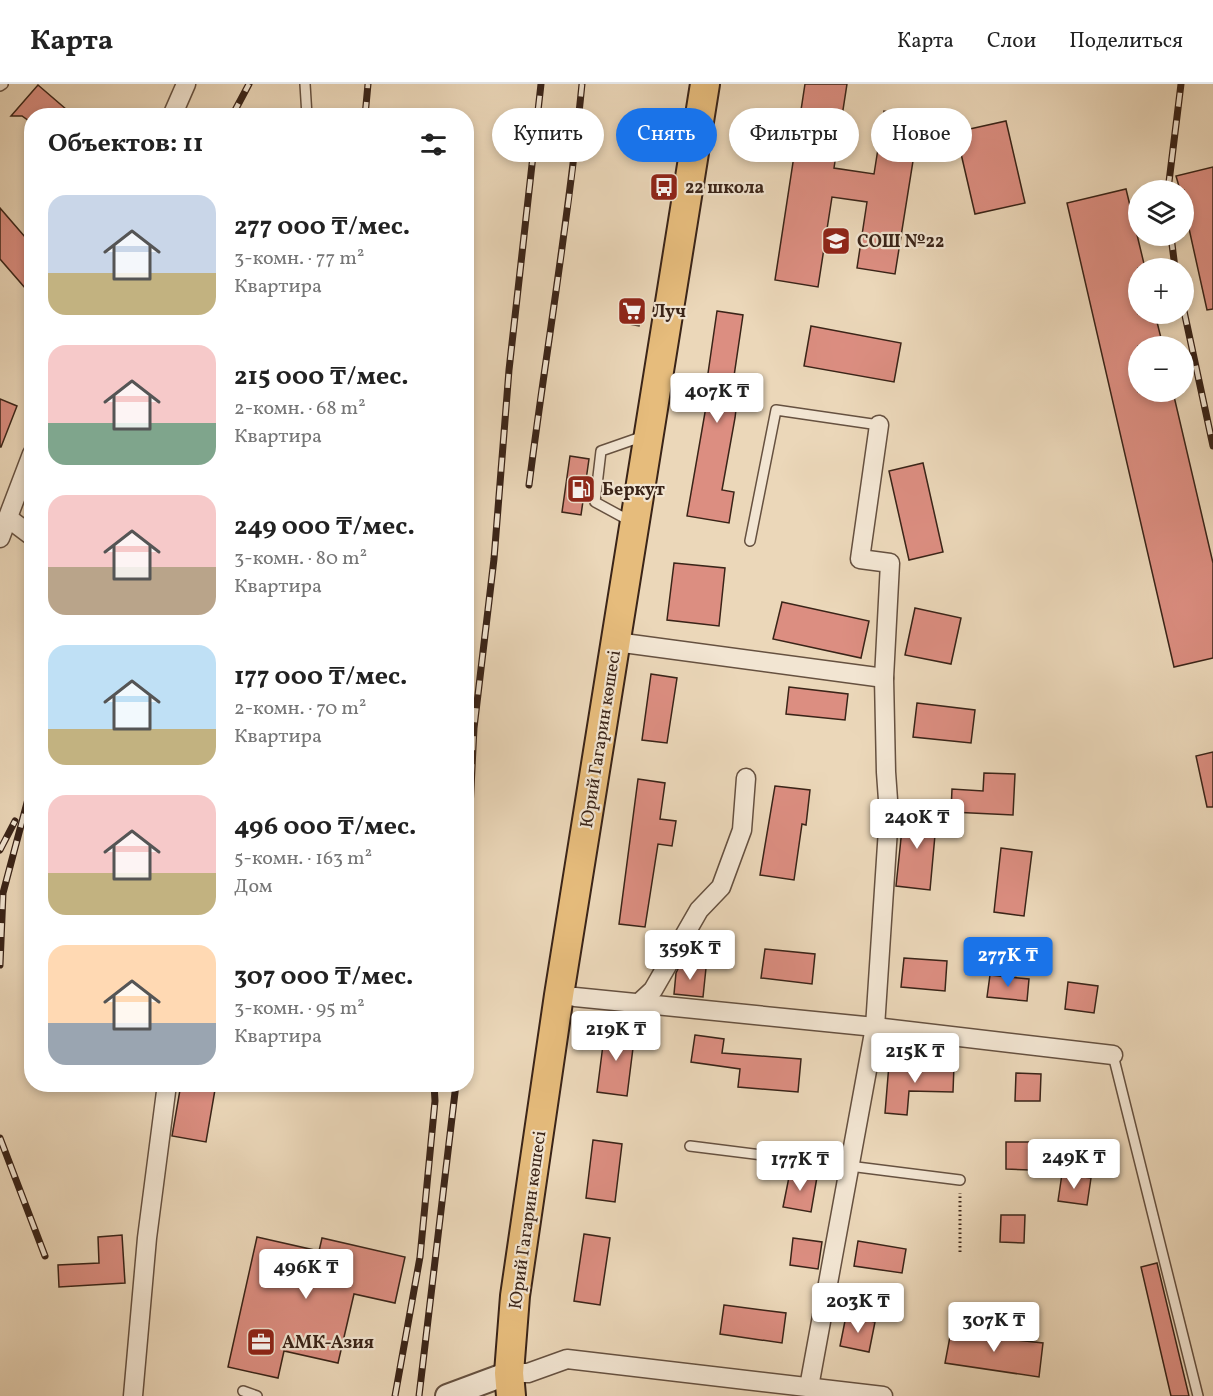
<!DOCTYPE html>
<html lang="ru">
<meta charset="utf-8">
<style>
:root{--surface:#fff;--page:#f2f2f2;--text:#222;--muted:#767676;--line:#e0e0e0;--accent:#1a73e8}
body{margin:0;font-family:Vollkorn,serif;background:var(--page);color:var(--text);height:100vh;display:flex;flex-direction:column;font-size:22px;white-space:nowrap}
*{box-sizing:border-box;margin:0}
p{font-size:20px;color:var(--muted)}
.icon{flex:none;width:33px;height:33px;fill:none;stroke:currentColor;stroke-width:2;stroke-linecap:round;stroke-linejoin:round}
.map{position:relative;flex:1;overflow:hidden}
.panel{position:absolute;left:24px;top:24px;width:450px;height:984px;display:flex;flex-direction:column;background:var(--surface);border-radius:24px;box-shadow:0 3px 9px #0003}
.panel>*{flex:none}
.top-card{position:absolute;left:492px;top:24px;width:570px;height:54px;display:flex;gap:12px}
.controls{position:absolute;left:1128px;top:96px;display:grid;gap:12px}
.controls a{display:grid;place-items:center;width:66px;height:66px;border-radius:50%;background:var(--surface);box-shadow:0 3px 9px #0003;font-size:30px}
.price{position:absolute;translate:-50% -51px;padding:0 14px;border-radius:6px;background:#fff;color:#222;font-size:20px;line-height:39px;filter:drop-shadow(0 2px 3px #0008)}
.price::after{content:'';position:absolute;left:50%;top:36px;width:18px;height:14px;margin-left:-9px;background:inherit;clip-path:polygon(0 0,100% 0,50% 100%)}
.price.selected{background:var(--accent);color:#fff}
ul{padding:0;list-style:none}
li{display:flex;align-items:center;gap:18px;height:150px;padding:0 24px}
li span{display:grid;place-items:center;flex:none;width:168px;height:120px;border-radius:18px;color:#555}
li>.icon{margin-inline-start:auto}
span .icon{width:72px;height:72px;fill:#fffc;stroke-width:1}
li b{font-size:26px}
h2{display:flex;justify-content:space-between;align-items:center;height:72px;padding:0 24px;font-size:26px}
.tag{padding:0 21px;border-radius:27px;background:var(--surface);box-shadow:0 3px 9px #0003;font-size:21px;line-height:54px}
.tag.selected{background:var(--accent);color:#fff}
header{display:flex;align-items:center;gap:36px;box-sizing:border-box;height:84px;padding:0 30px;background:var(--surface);border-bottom:2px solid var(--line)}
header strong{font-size:28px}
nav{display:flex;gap:33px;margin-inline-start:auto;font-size:21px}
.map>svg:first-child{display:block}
.building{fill:#dc8e81;stroke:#3a2418;stroke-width:1.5}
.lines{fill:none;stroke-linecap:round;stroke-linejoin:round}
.service-casing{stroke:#665140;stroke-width:12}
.minor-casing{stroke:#665140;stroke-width:21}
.tertiary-casing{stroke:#665140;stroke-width:26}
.primary-casing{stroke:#3a2418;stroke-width:32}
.path{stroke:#3a2418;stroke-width:3;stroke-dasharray:1.5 3;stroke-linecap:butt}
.service{stroke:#f2e5d2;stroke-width:9}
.minor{stroke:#f2e5d2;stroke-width:18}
.tertiary{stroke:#f2e5d2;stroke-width:22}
.primary{stroke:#e6bc7c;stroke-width:28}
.rail-casing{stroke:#3a2418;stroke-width:7}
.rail{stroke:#f2e5d2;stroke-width:4.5;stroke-dasharray:14;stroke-linecap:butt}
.labels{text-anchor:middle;stroke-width:4.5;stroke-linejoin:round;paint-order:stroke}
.poi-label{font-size:18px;font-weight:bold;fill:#3a2418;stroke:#f2e5d2;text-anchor:start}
.street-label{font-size:18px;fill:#3a2418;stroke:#f2e5d2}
</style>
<header>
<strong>Карта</strong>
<nav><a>Карта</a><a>Слои</a><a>Поделиться</a></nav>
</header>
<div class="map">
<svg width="1213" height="1312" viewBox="0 0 1213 1312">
<rect width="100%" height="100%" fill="#ebd7b9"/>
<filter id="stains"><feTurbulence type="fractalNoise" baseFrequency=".00333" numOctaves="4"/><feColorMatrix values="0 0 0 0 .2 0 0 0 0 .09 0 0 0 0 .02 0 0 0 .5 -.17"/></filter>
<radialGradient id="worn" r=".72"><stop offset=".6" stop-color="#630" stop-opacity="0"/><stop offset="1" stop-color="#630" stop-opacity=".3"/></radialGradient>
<g class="building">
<path d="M805,0H847L834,84L874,90L884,27L920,33L895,190L857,184L867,118L832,113L818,203L775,196Z"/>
<path d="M38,1L74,32H32V39L22,32H11Z"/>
<path d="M1006,37L1025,119L975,130L956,48Z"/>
<path d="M1213,83V225L1207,226L1184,122V106H1180L1176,92Z"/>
<path d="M1126,105L1145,184H1138V230H1155L1163,262H1138V308H1173L1213,479V574L1174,583L1067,119Z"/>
<path d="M0,124L32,161V212L0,175Z"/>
<path d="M627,214L644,217L639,242L623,239Z"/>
<path d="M717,227L743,231L733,299L739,300L735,334L722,406L734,408L729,439L687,432L707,317H704Z"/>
<path d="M811,242L901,259L894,298L804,282Z"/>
<path d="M0,315L17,322L1,363H0Z"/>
<path d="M570,372L589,375L581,431L562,428Z"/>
<path d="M923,379L943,468L909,476L889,387Z"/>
<path d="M674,479L725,484L719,542L667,536Z"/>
<path d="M782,518L869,537L861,574L773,555Z"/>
<path d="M915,524L961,534L951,580L905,571Z"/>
<path d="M651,590L677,594L667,659L642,656Z"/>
<path d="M789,603L848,610L845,636L786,630Z"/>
<path d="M917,619L975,626L971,659L913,653Z"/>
<path d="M1213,668V723H1207L1196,672Z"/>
<path d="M984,689L1015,690L1013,731L951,728L952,705L983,707Z"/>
<path d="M638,695L665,699L660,735L676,737L672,762L658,760L645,843L619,840Z"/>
<path d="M775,702L810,706L806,741L802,740L794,796L760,791Z"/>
<path d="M904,726L937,729L930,806L896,802Z"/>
<path d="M1001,764L1032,768L1024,832L994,828Z"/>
<path d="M765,865L815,870L812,900L761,894Z"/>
<path d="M904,874L947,877L945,907L901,903Z"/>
<path d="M680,881L706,884L703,913L674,910L676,889Z"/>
<path d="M990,891L1029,895L1027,917L987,913Z"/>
<path d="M1068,898L1098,902L1094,929L1065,925Z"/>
<path d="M605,945L635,948L627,1012L597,1008Z"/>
<path d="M695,951L724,955L722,969L801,975L798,1008L738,1003L740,985L691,978Z"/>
<path d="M889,980L930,984V980L954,981L953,1008L909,1007L907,1031L885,1029Z"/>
<path d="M1016,989L1041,990L1040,1017H1015Z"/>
<path d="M181,1000H216L206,1058L172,1052Z"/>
<path d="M593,1056L622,1060L615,1118L586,1114Z"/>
<path d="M1006,1058H1031L1030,1086L1006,1085Z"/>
<path d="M790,1088L817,1093L811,1128L783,1123Z"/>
<path d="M1062,1090L1091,1094L1087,1121L1058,1117Z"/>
<path d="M1001,1131H1025L1024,1159L1000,1158Z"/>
<path d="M584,1150L610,1154L600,1221L574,1217Z"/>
<path d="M122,1151L125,1199L59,1203L58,1181L99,1179L98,1153Z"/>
<path d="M257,1153L319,1167L322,1154L405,1173L395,1219L354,1210L338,1279L284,1267L278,1294L228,1283Z"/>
<path d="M793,1154L822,1158L818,1185L790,1181Z"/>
<path d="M858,1157L906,1165L902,1189L854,1182Z"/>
<path d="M1157,1179L1189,1312H1171L1141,1183Z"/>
<path d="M724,1221L786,1229L782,1259L720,1250Z"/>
<path d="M846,1232L875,1238L869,1268L840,1262Z"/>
<path d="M952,1242L989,1249L988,1253L1043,1259L1039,1293L945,1279Z"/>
</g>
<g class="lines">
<g class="service-casing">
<g id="service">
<path d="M305,0L307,32"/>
<path d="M0,2L3,0"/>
<path d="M630,437L595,418L601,367L644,352"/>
<path d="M750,457L776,326L879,341"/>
<path d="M1113,971L1198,1312"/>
<path d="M690,1062L960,1096"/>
<path d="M243,1307L257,1312"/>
</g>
</g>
<g class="minor-casing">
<g id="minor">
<path d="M172,32L186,0"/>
<path d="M8,434L32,452"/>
<path d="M0,454L32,370"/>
<path d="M616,558L884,594"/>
<path d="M575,913L875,943L1113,971"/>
<path d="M639,919L653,906L699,826L721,803L742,746L746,694"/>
<path d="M509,1289H528L567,1275L883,1312"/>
<path d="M809,1303L875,943L889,730L886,688L884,594L890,479L860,475L879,341"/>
<path d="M133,1312L147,1154L167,1000"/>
</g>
</g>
<g class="tertiary-casing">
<path id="tertiary" d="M447,1312L509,1289"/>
</g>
<g class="primary-casing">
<path id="primary" d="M511,1312L509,1289L515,1212L559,911L705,0"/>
</g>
<path class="path" d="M960,1168V1109"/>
<use href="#service" class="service"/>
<use href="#minor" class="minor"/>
<use href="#tertiary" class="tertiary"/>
<use href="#primary" class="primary"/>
<g class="rail-casing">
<g id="rail">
<path d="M232,32L249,0"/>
<path d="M365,32L368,0"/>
<path d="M1168,106L1181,0"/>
<path d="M1171,152L1175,184"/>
<path d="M1184,227L1213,362"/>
<path d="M529,401C546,267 569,134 582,0"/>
<path d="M0,766L15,737"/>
<path d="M466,806L474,644L494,475L509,286L541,0"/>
<path d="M0,881L3,809L32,700"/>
<path d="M0,1054L45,1172"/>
<path d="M395,1312L420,1173L435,1017L434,1000"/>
<path d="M419,1312L456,1000"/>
</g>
</g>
<use href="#rail" class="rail"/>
</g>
<defs>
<g id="bus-square" transform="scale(1.5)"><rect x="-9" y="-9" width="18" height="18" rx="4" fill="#8f2418" stroke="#f2e5d2"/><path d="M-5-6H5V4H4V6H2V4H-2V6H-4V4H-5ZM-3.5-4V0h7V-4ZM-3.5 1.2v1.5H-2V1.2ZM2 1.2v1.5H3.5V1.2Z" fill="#fff"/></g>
<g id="school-square" transform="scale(1.5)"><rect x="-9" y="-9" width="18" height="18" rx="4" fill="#8f2418" stroke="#f2e5d2"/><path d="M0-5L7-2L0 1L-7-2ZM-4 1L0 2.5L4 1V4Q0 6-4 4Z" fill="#fff"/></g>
<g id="supermarket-square" transform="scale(1.5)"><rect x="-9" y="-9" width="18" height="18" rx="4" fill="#8f2418" stroke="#f2e5d2"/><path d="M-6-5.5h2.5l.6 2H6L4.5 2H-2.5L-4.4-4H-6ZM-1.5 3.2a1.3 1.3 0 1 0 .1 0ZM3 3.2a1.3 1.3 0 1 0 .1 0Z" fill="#fff"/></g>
<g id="fuel-square" transform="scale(1.5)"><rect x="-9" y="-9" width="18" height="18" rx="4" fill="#8f2418" stroke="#f2e5d2"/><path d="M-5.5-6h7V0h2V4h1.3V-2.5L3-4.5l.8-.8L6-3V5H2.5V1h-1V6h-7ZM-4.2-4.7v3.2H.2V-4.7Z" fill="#fff"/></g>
<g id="office-square" transform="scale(1.5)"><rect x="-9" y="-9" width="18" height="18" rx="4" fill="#8f2418" stroke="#f2e5d2"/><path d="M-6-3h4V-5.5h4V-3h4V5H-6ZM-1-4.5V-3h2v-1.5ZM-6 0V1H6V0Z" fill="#fff"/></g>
</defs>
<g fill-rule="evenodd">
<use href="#bus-square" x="664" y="103"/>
<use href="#school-square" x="836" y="157"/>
<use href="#supermarket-square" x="632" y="227"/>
<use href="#fuel-square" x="581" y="405"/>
<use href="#office-square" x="261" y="1258"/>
</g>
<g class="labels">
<g class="poi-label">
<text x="685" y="109">22 школа</text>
<text x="857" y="163">СОШ №22</text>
<text x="653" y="233">Луч</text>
<text x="602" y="411">Беркут</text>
<text x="282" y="1264">АМК-Азия</text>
</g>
<g class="street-label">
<text transform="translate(600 655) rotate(-81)" y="6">Юрий Гагарин көшесі</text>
<text transform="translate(527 1136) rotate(-82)" y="6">Юрий Гагарин көшесі</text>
</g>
</g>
<rect width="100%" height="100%" filter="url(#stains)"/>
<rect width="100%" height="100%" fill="url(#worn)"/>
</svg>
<div class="controls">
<a><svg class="icon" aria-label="layers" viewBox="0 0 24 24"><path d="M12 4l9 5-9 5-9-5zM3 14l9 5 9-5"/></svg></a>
<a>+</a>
<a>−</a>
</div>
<b class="price" style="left:717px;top:340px">407K ₸</b>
<b class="price" style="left:917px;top:766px">240K ₸</b>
<b class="price" style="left:690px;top:897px">359K ₸</b>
<b class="price selected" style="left:1008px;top:904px">277K ₸</b>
<b class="price" style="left:616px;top:978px">219K ₸</b>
<b class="price" style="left:915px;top:1000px">215K ₸</b>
<b class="price" style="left:1074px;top:1106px">249K ₸</b>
<b class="price" style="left:800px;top:1108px">177K ₸</b>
<b class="price" style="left:306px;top:1216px">496K ₸</b>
<b class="price" style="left:858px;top:1250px">203K ₸</b>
<b class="price" style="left:994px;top:1269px">307K ₸</b>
<div class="top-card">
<a class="tag">Купить</a>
<a class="tag selected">Снять</a>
<a class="tag">Фильтры</a>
<a class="tag">Новое</a>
</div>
<section class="panel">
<h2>Объектов: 11<svg class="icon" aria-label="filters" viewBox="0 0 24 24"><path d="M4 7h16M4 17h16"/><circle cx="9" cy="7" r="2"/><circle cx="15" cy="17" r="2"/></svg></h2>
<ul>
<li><span style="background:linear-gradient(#c9d6e8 65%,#c2b280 0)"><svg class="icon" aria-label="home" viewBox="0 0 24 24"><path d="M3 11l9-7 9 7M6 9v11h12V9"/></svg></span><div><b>277 000 ₸/мес.</b><p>3-комн. · 77 m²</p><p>Квартира</p></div></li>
<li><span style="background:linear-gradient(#f6c9c9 65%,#7fa58c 0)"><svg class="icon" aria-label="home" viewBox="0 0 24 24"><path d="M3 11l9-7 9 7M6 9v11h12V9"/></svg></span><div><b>215 000 ₸/мес.</b><p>2-комн. · 68 m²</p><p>Квартира</p></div></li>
<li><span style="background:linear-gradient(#f6c9c9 60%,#b9a48a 0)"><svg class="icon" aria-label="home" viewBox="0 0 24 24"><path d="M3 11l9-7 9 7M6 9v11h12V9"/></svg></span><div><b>249 000 ₸/мес.</b><p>3-комн. · 80 m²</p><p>Квартира</p></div></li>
<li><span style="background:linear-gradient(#bfe0f5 70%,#c2b280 0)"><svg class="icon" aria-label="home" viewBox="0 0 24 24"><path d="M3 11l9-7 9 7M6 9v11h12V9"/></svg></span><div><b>177 000 ₸/мес.</b><p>2-комн. · 70 m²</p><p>Квартира</p></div></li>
<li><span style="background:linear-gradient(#f6c9c9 65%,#c2b280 0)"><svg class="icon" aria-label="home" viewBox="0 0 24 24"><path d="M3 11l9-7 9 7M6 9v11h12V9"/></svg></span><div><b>496 000 ₸/мес.</b><p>5-комн. · 163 m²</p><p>Дом</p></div></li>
<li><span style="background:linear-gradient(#ffd9b3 65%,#9aa5b1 0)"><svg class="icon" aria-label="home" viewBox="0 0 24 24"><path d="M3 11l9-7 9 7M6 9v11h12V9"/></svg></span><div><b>307 000 ₸/мес.</b><p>3-комн. · 95 m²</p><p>Квартира</p></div></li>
</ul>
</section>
</div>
